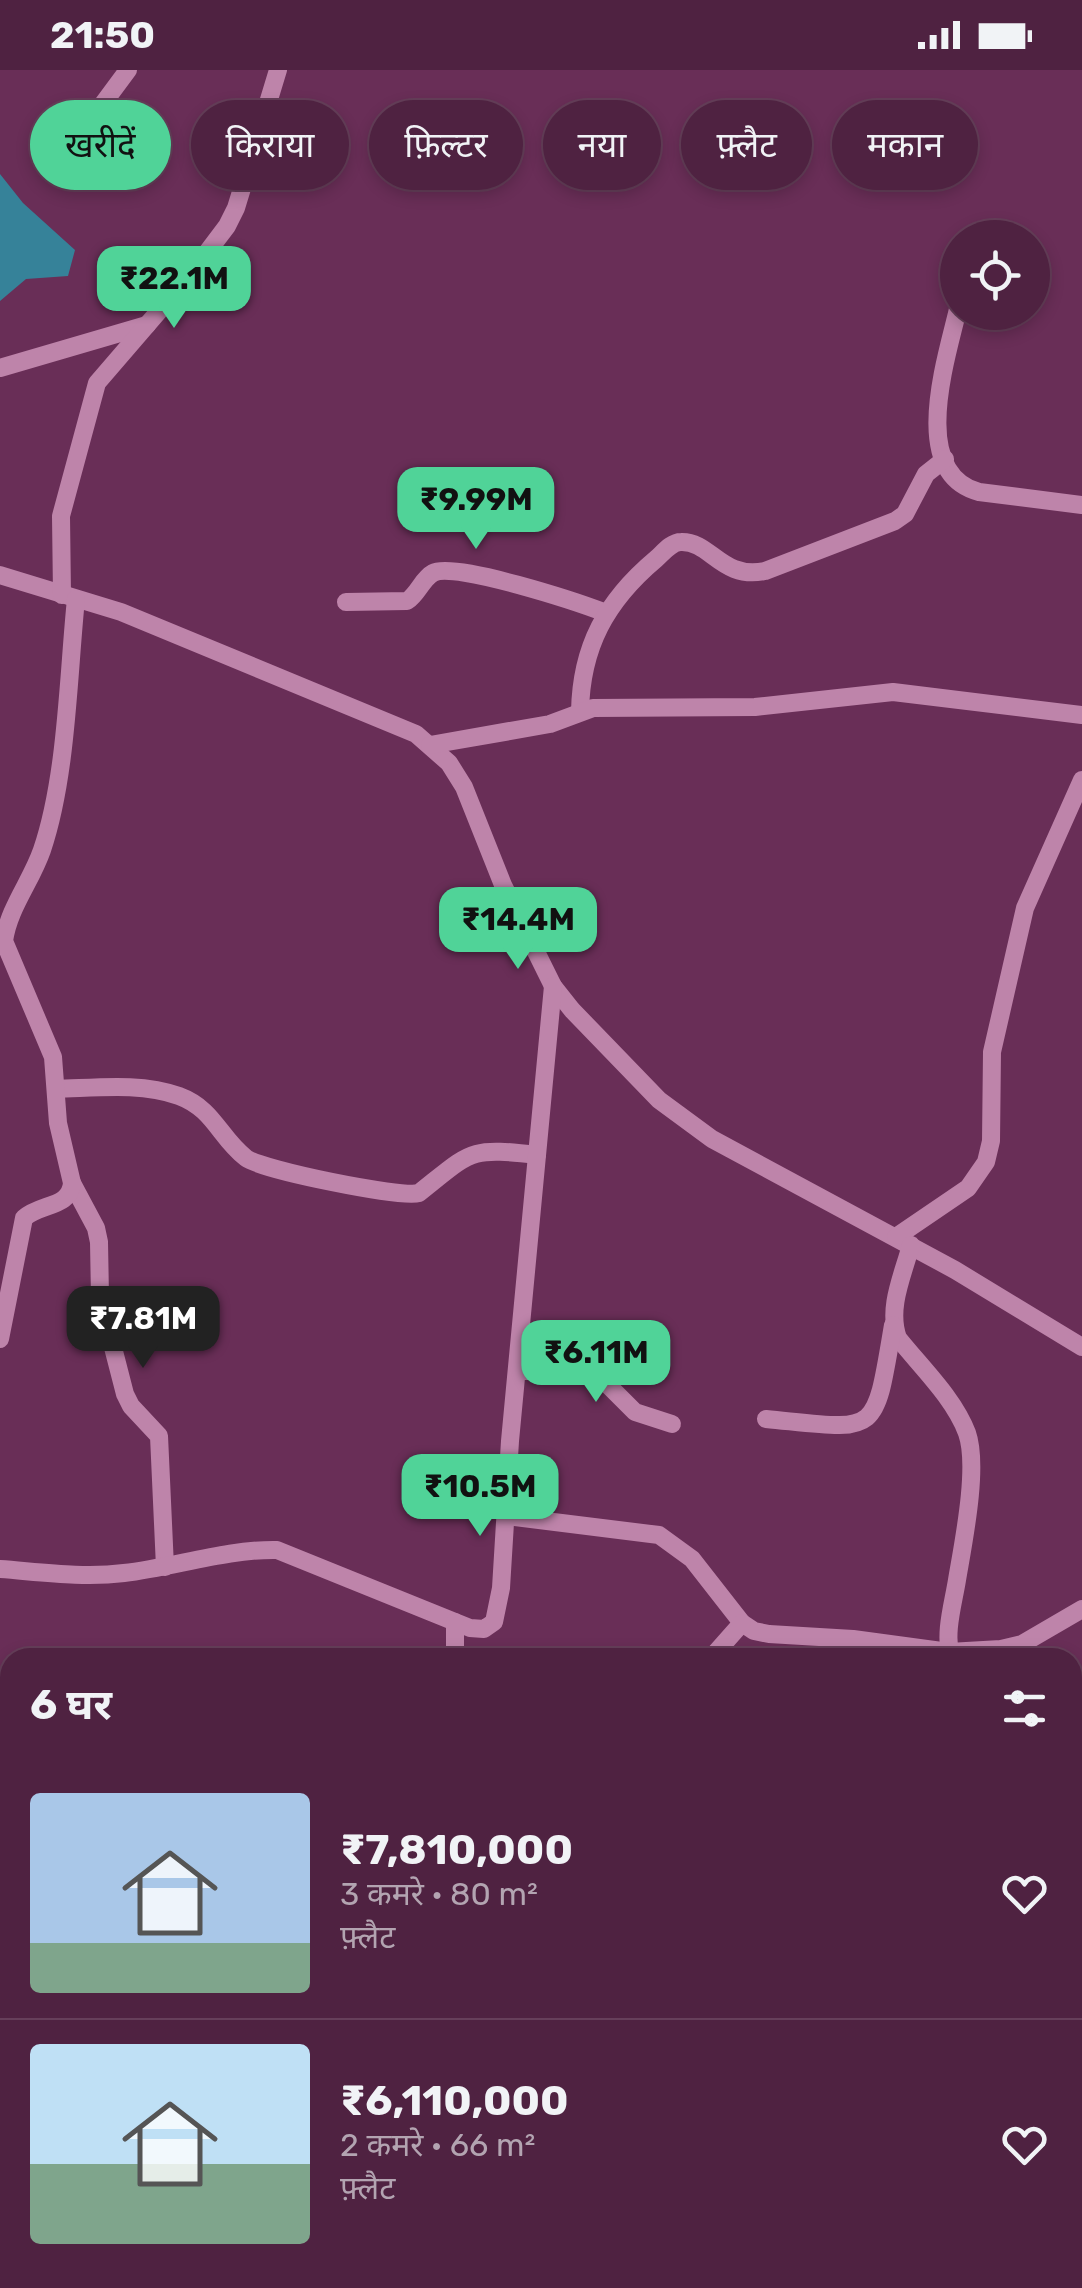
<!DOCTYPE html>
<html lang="hi">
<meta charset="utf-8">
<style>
:root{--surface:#4f2241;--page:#552a48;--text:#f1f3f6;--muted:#b3a4b1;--line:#663f5a;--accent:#50d398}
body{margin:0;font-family:Rubik,"Noto Sans Devanagari",sans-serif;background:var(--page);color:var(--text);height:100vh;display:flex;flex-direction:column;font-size:38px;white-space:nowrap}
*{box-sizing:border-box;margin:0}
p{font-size:32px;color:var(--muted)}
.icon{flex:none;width:55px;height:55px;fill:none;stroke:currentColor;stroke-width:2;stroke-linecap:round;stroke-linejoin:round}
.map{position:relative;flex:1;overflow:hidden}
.drawer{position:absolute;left:0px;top:1578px;width:1082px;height:642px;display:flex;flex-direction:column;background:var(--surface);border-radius:30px 30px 0 0;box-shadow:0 5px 15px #0003,0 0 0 2px var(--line)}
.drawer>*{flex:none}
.guide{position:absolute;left:30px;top:30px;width:1022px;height:90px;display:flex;gap:20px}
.controls{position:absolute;left:940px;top:150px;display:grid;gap:20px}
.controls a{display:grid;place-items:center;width:110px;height:110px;border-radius:50%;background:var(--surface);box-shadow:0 5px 15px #0003,0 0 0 2px var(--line);font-size:50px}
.price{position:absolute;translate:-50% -85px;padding:0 22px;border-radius:20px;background:var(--accent);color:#111;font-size:32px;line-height:65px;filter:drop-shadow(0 2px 5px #0008)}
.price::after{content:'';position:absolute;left:50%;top:60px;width:30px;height:22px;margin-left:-15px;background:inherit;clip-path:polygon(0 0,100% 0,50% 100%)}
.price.on{background:#222;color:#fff}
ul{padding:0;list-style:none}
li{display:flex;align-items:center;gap:30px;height:250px;padding:0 30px}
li+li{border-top:2px solid var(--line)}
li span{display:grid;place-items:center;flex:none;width:280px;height:200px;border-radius:10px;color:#555}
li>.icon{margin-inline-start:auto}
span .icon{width:120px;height:120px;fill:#fffc;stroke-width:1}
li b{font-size:42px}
h2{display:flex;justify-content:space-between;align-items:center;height:120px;padding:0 30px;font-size:42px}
.pill{padding:0 35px;border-radius:45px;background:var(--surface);box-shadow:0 5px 15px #0003,0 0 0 2px var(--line);font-size:35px;line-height:90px}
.pill.on{background:var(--accent);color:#111}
.status{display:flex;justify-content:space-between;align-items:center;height:70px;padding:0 50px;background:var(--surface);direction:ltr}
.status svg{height:28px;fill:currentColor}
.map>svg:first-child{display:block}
.water{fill:#368299}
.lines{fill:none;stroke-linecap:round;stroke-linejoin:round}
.minor{stroke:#be84aa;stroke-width:18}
</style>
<div class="status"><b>21:50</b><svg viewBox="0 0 49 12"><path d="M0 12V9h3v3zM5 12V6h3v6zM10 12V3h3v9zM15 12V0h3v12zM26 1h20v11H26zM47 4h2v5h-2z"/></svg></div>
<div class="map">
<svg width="1082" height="2218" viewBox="0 0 1082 2218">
<rect width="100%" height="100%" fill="#692e57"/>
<path class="water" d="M0,104L23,133L75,180L68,206L26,209L0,231Z"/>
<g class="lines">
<g class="minor">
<path d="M65,85L128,0"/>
<path d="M958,239C947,287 908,403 979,422L1082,435"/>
<path d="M0,298L147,255"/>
<path d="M0,505L121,542L416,664L449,693L464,717L503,815L553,916L572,940L659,1030L712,1069L955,1200L1082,1277"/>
<path d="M62,525L61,446L97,313L190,205L227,156L236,138L278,0"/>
<path d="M346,532L407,531C418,524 422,509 433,503C454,491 580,533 606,543"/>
<path d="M580,642C581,577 606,531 656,489C663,483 671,472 681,472C711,471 721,510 765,501L895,451L905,444L926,404L945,389"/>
<path d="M430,675L550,654L593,638L755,637L893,622L1082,645"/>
<path d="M56,1019C95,1018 141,1012 179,1026C214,1039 219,1067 246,1088C262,1100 400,1128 419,1123C472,1081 468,1077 537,1085"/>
<path d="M72,1113L96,1158L99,1172L100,1227L125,1324L131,1336L159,1366L165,1497"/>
<path d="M896,1167L968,1118L986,1092L991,1071L992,982L1025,838L1082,710"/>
<path d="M911,1175C903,1205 887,1238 898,1268C921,1297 954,1328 967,1363C979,1397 963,1474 957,1510C953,1535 944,1563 951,1588"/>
<path d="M0,1269L24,1148C41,1133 70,1138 72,1113L58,1053L53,987L4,871C9,837 31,812 42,780C67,706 68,607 76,529"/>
<path d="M517,1301H590L601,1308L635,1342L672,1354"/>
<path d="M766,1349C879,1360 874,1369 893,1255"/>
<path d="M506,1446L659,1465L692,1489L742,1553L754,1561L769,1564L853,1569L949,1582L1001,1579L1022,1574L1082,1539"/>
<path d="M0,1499C41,1502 83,1508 124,1503C175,1497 226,1479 277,1480L470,1558L484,1559L494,1552L501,1518L510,1371L553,916"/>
<path d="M455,1588V1552"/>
<path d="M711,1588L742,1553"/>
<path d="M1072,1711L1082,1718"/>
<path d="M0,1805L10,1812"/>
<path d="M1072,2087L1082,2088"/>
<path d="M0,2120L10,2136"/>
<path d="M158,2210L192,2218"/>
<path d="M561,2210L569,2212L575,2218"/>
<path d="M870,2210L871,2218"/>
<path d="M0,2214L17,2210"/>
<path d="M279,2218L288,2210"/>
<path d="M527,2218L535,2212L554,2210"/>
<path d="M1056,2218L1057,2210"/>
</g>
</g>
</svg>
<div class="controls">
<a><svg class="icon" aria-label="locate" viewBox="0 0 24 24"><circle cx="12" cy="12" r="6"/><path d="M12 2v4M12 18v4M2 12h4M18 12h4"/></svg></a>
</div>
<b class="price" style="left:174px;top:261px">₹22.1M</b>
<b class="price" style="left:476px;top:482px">₹9.99M</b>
<b class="price" style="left:518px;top:902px">₹14.4M</b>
<b class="price on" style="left:143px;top:1301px">₹7.81M</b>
<b class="price" style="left:596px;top:1335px">₹6.11M</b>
<b class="price" style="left:480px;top:1469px">₹10.5M</b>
<div class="guide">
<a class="pill on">खरीदें</a>
<a class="pill">किराया</a>
<a class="pill">फ़िल्टर</a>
<a class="pill">नया</a>
<a class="pill">फ़्लैट</a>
<a class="pill">मकान</a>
</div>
<section class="drawer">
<h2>6 घर<svg class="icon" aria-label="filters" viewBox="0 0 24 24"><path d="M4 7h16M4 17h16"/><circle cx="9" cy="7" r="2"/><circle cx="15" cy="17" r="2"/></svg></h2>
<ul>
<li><span style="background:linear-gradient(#a9c7e8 75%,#7fa58c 0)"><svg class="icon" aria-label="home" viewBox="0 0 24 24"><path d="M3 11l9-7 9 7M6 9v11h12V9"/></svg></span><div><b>₹7,810,000</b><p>3 कमरे · 80 m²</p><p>फ़्लैट</p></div><svg class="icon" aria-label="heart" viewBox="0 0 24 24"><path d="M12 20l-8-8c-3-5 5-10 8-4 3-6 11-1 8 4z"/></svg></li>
<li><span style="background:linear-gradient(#bfe0f5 60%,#7fa58c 0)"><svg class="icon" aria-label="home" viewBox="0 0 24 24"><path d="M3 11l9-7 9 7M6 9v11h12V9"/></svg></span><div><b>₹6,110,000</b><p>2 कमरे · 66 m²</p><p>फ़्लैट</p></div><svg class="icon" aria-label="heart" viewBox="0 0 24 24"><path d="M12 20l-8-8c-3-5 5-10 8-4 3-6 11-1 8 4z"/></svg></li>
</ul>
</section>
</div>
